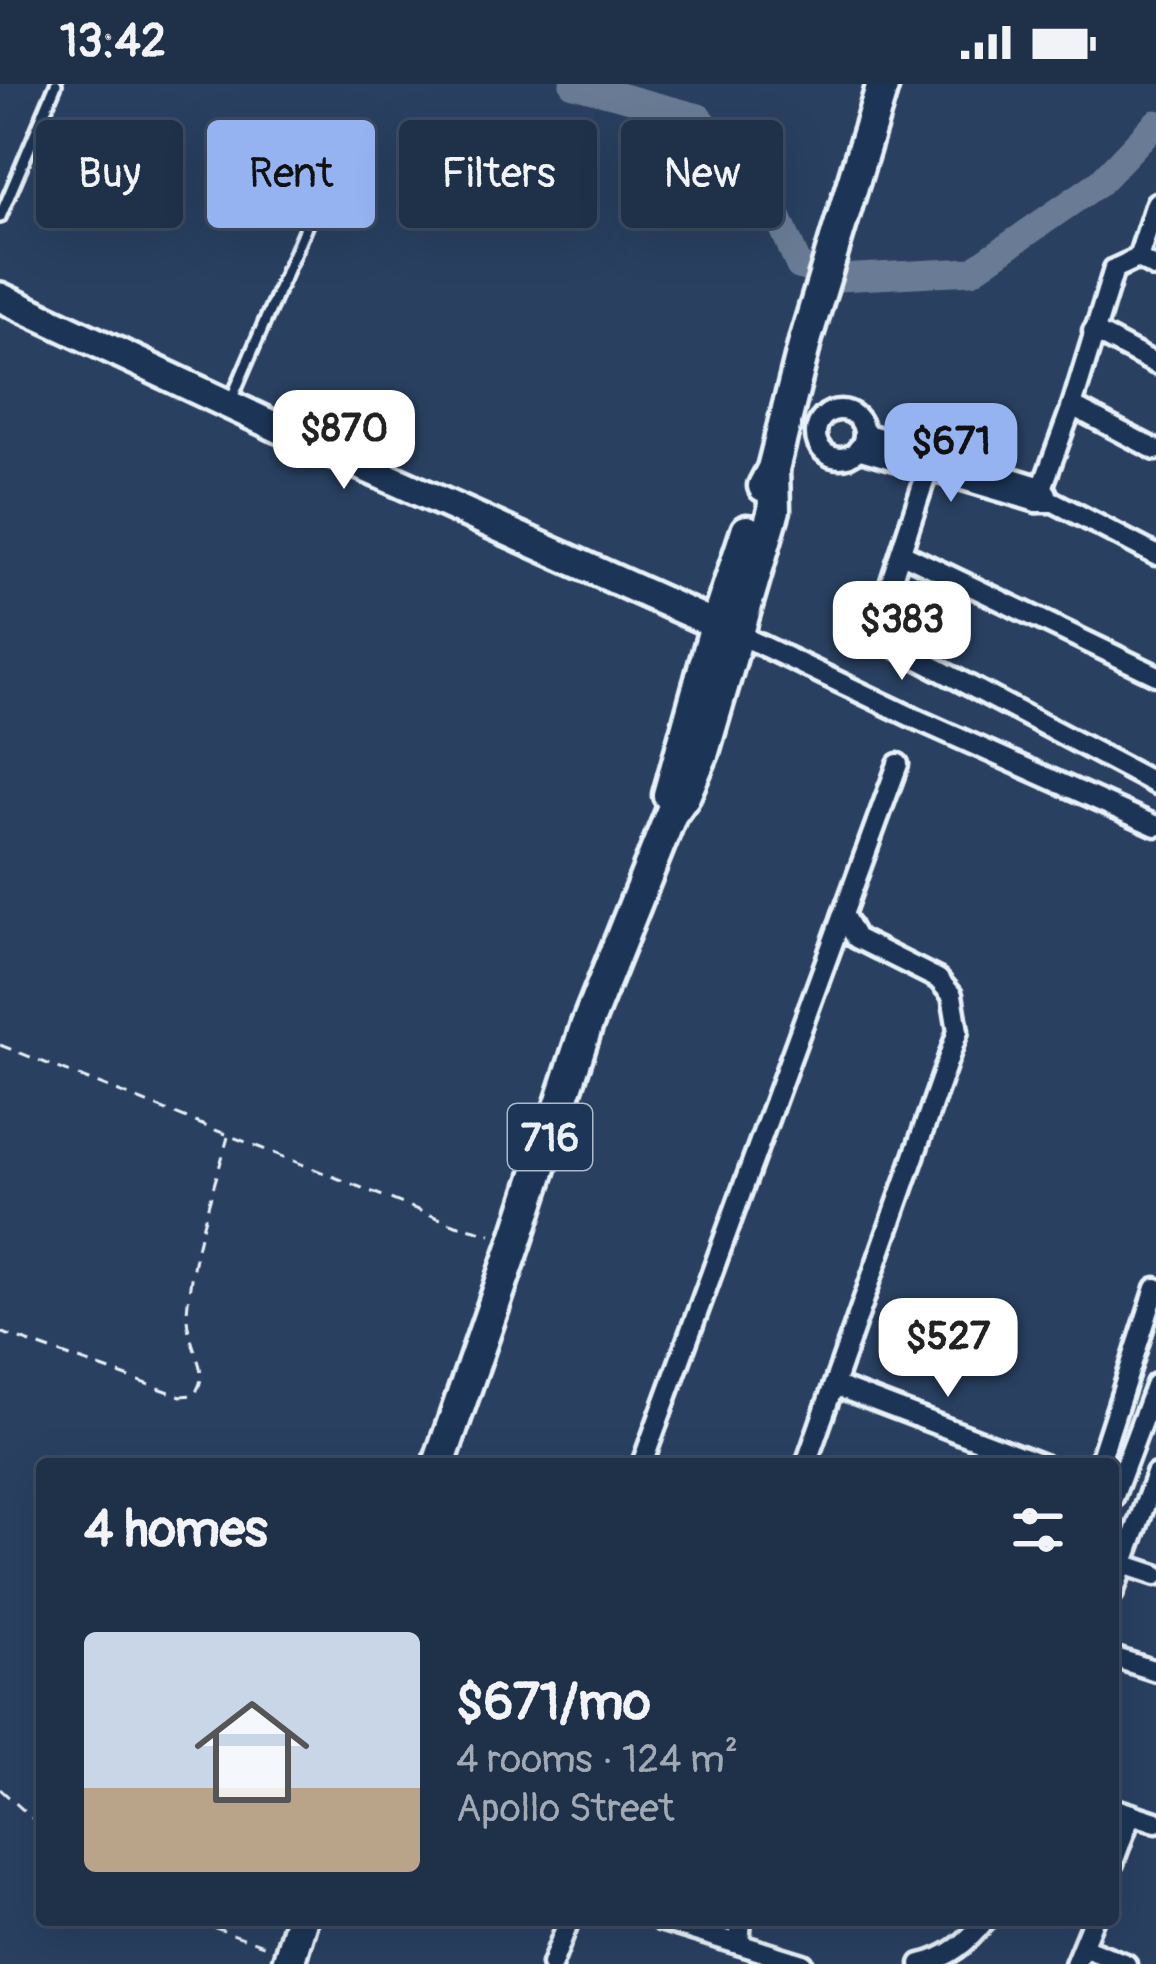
<!DOCTYPE html>
<meta charset="utf-8">
<style>
:root{--surface:#1f3049;--page:#2c3c53;--text:#f1f3f6;--muted:#a1a9b4;--line:#3c4b61;--accent:#95b2f1}
body{margin:0;font-family:Pangolin,sans-serif;background:var(--page);color:var(--text);height:100vh;display:flex;flex-direction:column;font-size:45px;white-space:nowrap}
*{box-sizing:border-box;margin:0}
p{font-size:39px;color:var(--muted)}
.icon{flex:none;width:66px;height:66px;fill:none;stroke:currentColor;stroke-width:2;stroke-linecap:round;stroke-linejoin:round}
.map{position:relative;flex:1;overflow:hidden}
.drawer{position:absolute;left:36px;top:1374px;width:1083px;height:468px;display:flex;flex-direction:column;background:var(--surface);border-radius:12px;box-shadow:0 12px 48px #0002,0 0 0 3px var(--line)}
.drawer>*{flex:none}
.banner{position:absolute;left:36px;top:36px;width:1086px;height:108px;display:flex;gap:24px}
.price{position:absolute;translate:-50% -102px;padding:0 27px;border-radius:24px;background:#fff;color:#222;font-size:39px;line-height:78px;filter:drop-shadow(0 3px 6px #0008)}
.price::after{content:'';position:absolute;left:50%;top:72px;width:36px;height:27px;margin-left:-18px;background:inherit;clip-path:polygon(0 0,100% 0,50% 100%)}
.price.current{background:var(--accent);color:#111}
ul{padding:0;list-style:none}
li{display:flex;align-items:center;gap:36px;height:300px;padding:0 48px}
li span{display:grid;place-items:center;flex:none;width:336px;height:240px;border-radius:12px;color:#555}
li>.icon{margin-inline-start:auto}
span .icon{width:144px;height:144px;fill:#fffc;stroke-width:1}
li b{font-size:51px}
h2{display:flex;justify-content:space-between;align-items:center;height:144px;padding:0 48px;font-size:51px}
.chip{padding:0 42px;border-radius:12px;background:var(--surface);box-shadow:0 12px 48px #0002,0 0 0 3px var(--line);font-size:42px;line-height:108px}
.chip.current{background:var(--accent);color:#111}
.status{display:flex;justify-content:space-between;align-items:center;height:84px;padding:0 60px;background:var(--surface);direction:ltr}
.status svg{height:33px;fill:currentColor}
.map>svg:first-child{display:block}
.lines{fill:none;stroke-linecap:round;stroke-linejoin:round}
.river{stroke:#6b7c95;stroke-width:27}
.lane-casing{stroke:#e8f1f8;stroke-width:18}
.street-casing{stroke:#e8f1f8;stroke-width:27}
.secondary-casing{stroke:#e8f1f8;stroke-width:36}
.primary-casing{stroke:#e8f1f8;stroke-width:39}
.path{stroke:#e8f1f8;stroke-width:3;stroke-dasharray:12 9;stroke-linecap:butt}
.lane{stroke:#1d3557;stroke-width:9}
.street{stroke:#1d3557;stroke-width:18}
.secondary{stroke:#1d3557;stroke-width:27}
.primary{stroke:#1d3557;stroke-width:30}
.labels{text-anchor:middle;stroke-width:12;stroke-linejoin:round;paint-order:stroke}
.shield{fill:#1d3557;stroke:#abb9c8;stroke-width:3}
.shield-label{font-size:39px;font-weight:bold;fill:#e8f1f8}
</style>
<div class="status"><b>13:42</b><svg viewBox="0 0 49 12"><path d="M0 12V9h3v3zM5 12V6h3v6zM10 12V3h3v9zM15 12V0h3v12zM26 1h20v11H26zM47 4h2v5h-2z"/></svg></div>
<div class="map">
<svg width="1156" height="1880" viewBox="0 0 1156 1880">
<rect width="100%" height="100%" fill="#294061"/>
<filter id="ink" filterUnits="userSpaceOnUse"><feTurbulence type="fractalNoise" baseFrequency=".00833" numOctaves="2"/><feDisplacementMap in="SourceGraphic" scale="24" xChannelSelector="R" yChannelSelector="G"/><feConvolveMatrix kernelMatrix="1 2 1 2 8 2 1 2 1" color-interpolation-filters="sRGB"/></filter>
<g filter="url(#ink)">
<g class="lines">
<path class="river" d="M573,0L699,33L768,109L799,182L838,194L972,187L1099,99L1156,39"/>
<g class="lane-casing">
<g id="lane">
<path d="M0,133L56,0"/>
<path d="M231,316L327,93"/>
</g>
</g>
<g class="street-casing">
<g id="street">
<path d="M1138,174L1156,119"/>
<path d="M1093,247L1156,280"/>
<path d="M1072,322L1156,366"/>
<circle cx="840" cy="350" r="24"/>
<path d="M864,349L1042,403L1047,410"/>
<path d="M858,365L1037,418H1054L1156,471"/>
<path d="M933,370L876,543L877,553L1156,700"/>
<path d="M1037,418L1072,322L1114,185L1138,174L1156,184"/>
<path d="M902,469L1156,591"/>
<path d="M738,550L914,634L1156,742"/>
<path d="M836,1302L1041,1380"/>
<path d="M642,1380L898,680"/>
<path d="M806,1380L958,947L952,911L938,895L856,854L843,830"/>
<path d="M1099,1380L1156,1204"/>
<path d="M1113,1414L1156,1300"/>
<path d="M1123,1480L1156,1491"/>
<path d="M1113,1509L1156,1390"/>
<path d="M1113,1573L1156,1587"/>
<path d="M1113,1724L1156,1738"/>
<path d="M1113,1779L1131,1730"/>
<path d="M660,1836L803,1880"/>
<path d="M739,1860L741,1836"/>
<path d="M1083,1863L1126,1880"/>
<path d="M552,1880L569,1836"/>
<path d="M921,1880C949,1874 968,1858 985,1836"/>
<path d="M1075,1880L1093,1836"/>
</g>
</g>
<g class="secondary-casing">
<path id="secondary" d="M0,213L302,355L734,549"/>
</g>
<g class="primary-casing">
<g id="primary">
<path d="M764,402L773,385L806,254L883,0"/>
<path d="M669,711L716,541L747,447"/>
<path d="M439,1380L517,1154L586,943L671,730L684,712L703,668L774,426L773,385"/>
<path d="M288,1880L301,1836"/>
</g>
</g>
<g class="path">
<path d="M0,961L456,1141L491,1150"/>
<path d="M0,1248L181,1312L195,1311C197,1305 201,1300 201,1293C202,1277 186,1253 187,1229C191,1169 212,1111 228,1053"/>
<path d="M0,1705L42,1743"/>
<path d="M193,1836L266,1862"/>
</g>
<use href="#lane" class="lane"/>
<use href="#street" class="street"/>
<use href="#secondary" class="secondary"/>
<use href="#primary" class="primary"/>
</g>
</g>
<g class="labels">
<rect class="shield" x="508" y="1020" width="84" height="66" rx="9"/>
<g class="shield-label">
<text x="550" y="1067">716</text>
</g>
</g>
</svg>
<b class="price" style="left:344px;top:408px">$870</b>
<b class="price current" style="left:951px;top:421px">$671</b>
<b class="price" style="left:902px;top:599px">$383</b>
<b class="price" style="left:948px;top:1316px">$527</b>
<div class="banner">
<a class="chip">Buy</a>
<a class="chip current">Rent</a>
<a class="chip">Filters</a>
<a class="chip">New</a>
</div>
<section class="drawer">
<h2>4 homes<svg class="icon" aria-label="filters" viewBox="0 0 24 24"><path d="M4 7h16M4 17h16"/><circle cx="9" cy="7" r="2"/><circle cx="15" cy="17" r="2"/></svg></h2>
<ul>
<li><span style="background:linear-gradient(#c9d6e8 65%,#b9a48a 0)"><svg class="icon" aria-label="home" viewBox="0 0 24 24"><path d="M3 11l9-7 9 7M6 9v11h12V9"/></svg></span><div><b>$671/mo</b><p>4 rooms · 124 m²</p><p>Apollo Street</p></div></li>
</ul>
</section>
</div>
